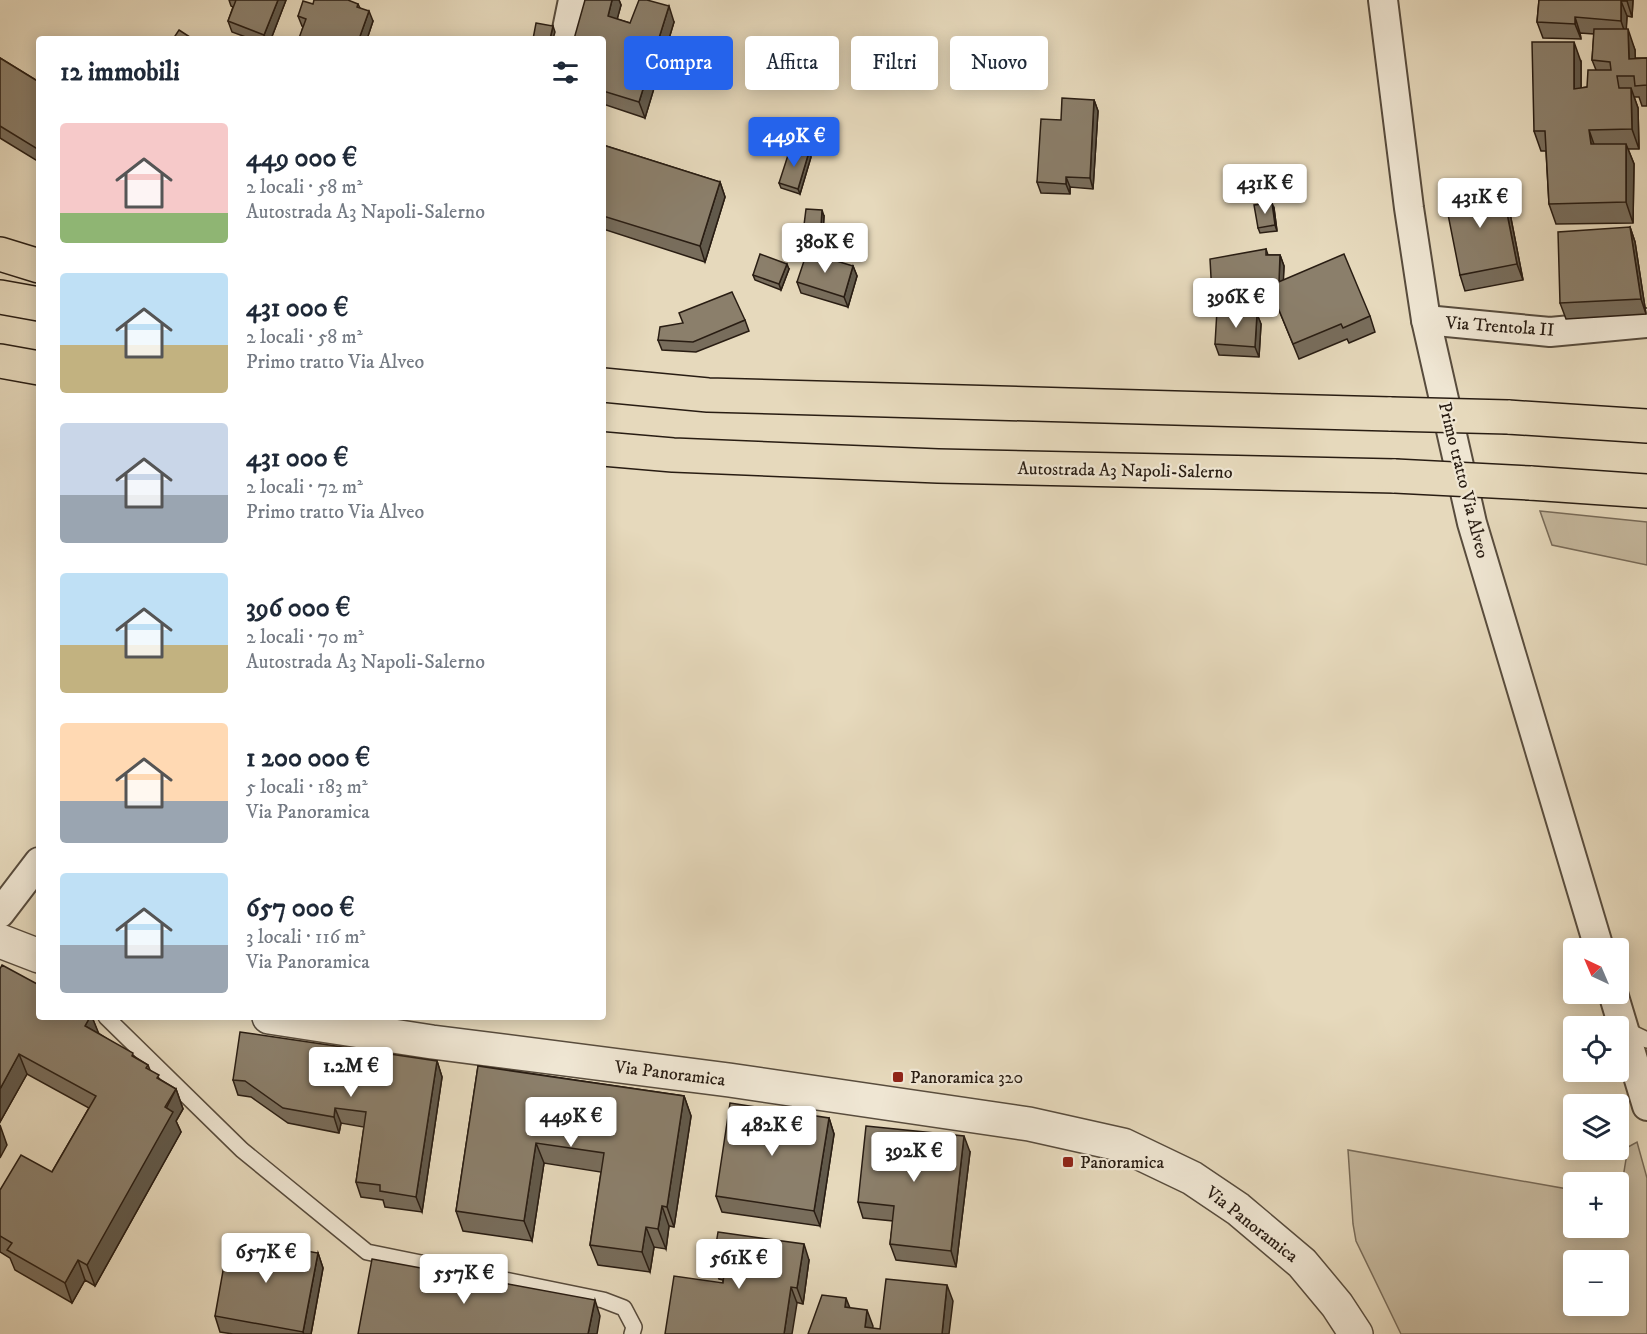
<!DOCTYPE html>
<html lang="it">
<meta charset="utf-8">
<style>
:root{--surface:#fff;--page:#f2f2f3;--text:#1f2937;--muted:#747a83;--accent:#2563eb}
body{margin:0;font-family:"IM FELL DW Pica",serif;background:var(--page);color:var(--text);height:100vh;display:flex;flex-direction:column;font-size:22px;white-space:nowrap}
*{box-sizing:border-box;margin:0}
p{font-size:20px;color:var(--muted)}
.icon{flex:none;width:33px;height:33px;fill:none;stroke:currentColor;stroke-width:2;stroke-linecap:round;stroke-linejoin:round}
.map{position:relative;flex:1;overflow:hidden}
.panel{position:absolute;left:36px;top:36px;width:570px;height:984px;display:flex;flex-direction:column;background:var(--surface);border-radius:6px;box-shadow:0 3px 15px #0003}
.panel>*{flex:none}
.banner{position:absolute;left:624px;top:36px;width:570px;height:54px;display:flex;gap:12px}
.needle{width:39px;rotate:316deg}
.controls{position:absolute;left:1563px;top:938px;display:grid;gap:12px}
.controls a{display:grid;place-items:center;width:66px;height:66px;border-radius:6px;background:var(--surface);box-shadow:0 3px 15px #0003;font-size:30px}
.price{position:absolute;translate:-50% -51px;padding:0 14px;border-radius:6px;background:#fff;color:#222;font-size:20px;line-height:39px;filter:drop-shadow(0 2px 3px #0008)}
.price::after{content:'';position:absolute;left:50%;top:36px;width:18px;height:14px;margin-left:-9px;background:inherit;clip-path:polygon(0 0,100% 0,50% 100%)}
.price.active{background:var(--accent);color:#fff}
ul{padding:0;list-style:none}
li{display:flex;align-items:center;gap:18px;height:150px;padding:0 24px}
li span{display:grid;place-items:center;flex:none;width:168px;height:120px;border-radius:6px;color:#555}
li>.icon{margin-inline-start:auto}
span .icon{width:72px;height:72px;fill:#fffc;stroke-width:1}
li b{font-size:26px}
h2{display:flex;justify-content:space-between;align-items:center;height:72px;padding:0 24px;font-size:26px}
.chip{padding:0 21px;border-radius:6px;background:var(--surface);box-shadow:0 3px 15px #0003;font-size:21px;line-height:54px}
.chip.active{background:var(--accent);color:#fff}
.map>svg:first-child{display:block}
.green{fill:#c6b99f;stroke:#786b59;stroke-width:1.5;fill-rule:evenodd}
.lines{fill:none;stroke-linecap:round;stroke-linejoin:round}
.service-casing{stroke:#584c3d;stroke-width:18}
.minor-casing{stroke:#584c3d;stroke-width:32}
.tertiary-casing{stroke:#584c3d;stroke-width:36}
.motorway-casing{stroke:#291d13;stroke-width:36}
.service{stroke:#efe6d3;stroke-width:15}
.minor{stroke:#efe6d3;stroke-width:28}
.tertiary{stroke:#efe6d3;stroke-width:33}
.motorway{stroke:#e6d9bc;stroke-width:33}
.motorway-bridge-casing{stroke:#291d13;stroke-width:36;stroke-linecap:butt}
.motorway-bridge{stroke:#e6d9bc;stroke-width:33}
.wall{fill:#786d5c;stroke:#291d13;stroke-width:1.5}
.shaded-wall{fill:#61594b;stroke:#291d13;stroke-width:1.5}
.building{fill:#8b7f6b;stroke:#291d13;stroke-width:1.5}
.poi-dot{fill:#8f2418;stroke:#efe6d3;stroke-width:2}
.labels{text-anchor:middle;stroke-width:4.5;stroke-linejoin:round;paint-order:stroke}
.street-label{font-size:18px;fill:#291d13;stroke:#efe6d3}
.poi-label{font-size:18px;fill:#291d13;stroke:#efe6d3;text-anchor:start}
</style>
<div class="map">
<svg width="1647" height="1334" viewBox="0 0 1647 1334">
<rect width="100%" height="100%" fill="#e6d9bc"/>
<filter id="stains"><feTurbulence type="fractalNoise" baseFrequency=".00333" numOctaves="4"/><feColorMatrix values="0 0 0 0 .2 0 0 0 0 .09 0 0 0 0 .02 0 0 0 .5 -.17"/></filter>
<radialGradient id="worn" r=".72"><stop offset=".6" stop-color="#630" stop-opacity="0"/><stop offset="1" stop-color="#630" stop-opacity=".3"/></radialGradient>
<g class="green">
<path d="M1540,511L1647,522V565L1552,545Z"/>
<path d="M1637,1142L1647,1178V1334H1401L1356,1241L1353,1224L1348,1150L1573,1190L1574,1227H1618L1619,1194L1621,1190L1628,1147ZM1574,1260H1618V1305H1574Z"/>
</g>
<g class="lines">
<g class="service-casing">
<g id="service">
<path d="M106,1017L242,1150L367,1252L603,1300L624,1308L634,1327L632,1334"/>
<path d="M1624,1029L1647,1040"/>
</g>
</g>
<g class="minor-casing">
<g id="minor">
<path d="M1383,0L1409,208L1426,320L1472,523L1599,948"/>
<path d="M565,39L573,0"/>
<path d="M1426,320L1550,332L1647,323"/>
<path d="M0,913L39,862"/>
<path d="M1613,993L1647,1106"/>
</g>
</g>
<g class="tertiary-casing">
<g id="tertiary">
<path d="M0,941L39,956"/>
<path d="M269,1017L432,1042L729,1080L1029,1124L1123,1145L1192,1178L1238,1209L1302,1263L1337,1305L1356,1334"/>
</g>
</g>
<g class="motorway-casing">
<g id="motorway">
<path d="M0,254L39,266"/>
<path d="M0,297L39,304"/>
<path d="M0,361L39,368"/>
<path d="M603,385L708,395L1391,414"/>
<path d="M1508,417L1647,426"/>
<path d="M603,449L673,455L938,466L1395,476"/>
<path d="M1530,483L1647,491"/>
</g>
</g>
<use href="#service" class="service"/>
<use href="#minor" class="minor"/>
<use href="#tertiary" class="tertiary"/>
<use href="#motorway" class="motorway"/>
<g class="motorway-bridge-casing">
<g id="motorway-bridge">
<path d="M1391,414L1508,417"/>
<path d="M1395,476L1530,483"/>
</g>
</g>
<use href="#motorway-bridge" class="motorway-bridge"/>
</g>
<g class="wall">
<path d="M229,0H286L271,39H251L232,32L228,21L233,7L231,6Z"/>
<path d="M585,0H619L621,5L617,19L630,23L674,22L645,118L603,104V39Z"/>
<path d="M1539,0H1633L1632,17L1627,16L1626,29L1635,50V58H1647V106H1642L1639,97H1634L1638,108L1639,149H1628L1634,164L1633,223L1556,224L1549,204L1546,151H1541L1534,131L1581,62V88L1587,87L1596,70L1592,60L1594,34L1580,33L1581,39L1543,38L1537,22Z"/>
<path d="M313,4H358L360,8L373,21L367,39H300L303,27L302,26L298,16Z"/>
<path d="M0,58L39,82V162L0,138Z"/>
<path d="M1094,100L1098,111L1093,189L1070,187V194L1041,193L1037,182L1061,120Z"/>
<path d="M603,145L720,182L725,197L705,262L603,229Z"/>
<path d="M809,152L811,157L800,194L781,188L779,183Z"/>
<path d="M1507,198L1523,280L1465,291L1460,275Z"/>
<path d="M1274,208L1277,231L1260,233L1258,228Z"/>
<path d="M824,216L823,232L806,230L804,225Z"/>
<path d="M1630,227L1635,242L1646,314L1566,319L1560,303Z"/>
<path d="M1266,249L1268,255H1280L1284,266L1283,280L1370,316L1375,332L1349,343L1347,339L1299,359L1272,293H1269L1268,309L1215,305L1212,295Z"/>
<path d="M853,266L857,276L848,307L801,293L797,282Z"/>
<path d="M789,269L781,290L755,280L753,275Z"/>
<path d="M1257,314L1261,324L1259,357L1219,355L1215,344Z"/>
<path d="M745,320L749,331L696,352L662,350L658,340Z"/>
<path d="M0,969L39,1017H92L98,1033L135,1057L148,1065L150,1070L161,1080L176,1089L183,1109L176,1121L181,1132L95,1286L85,1280L72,1303L15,1270L10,1258L0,1252V1190L52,1172L89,1108L27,1074L0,1122Z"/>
<path d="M437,1061L442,1077L422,1212L385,1207L383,1200L361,1197L356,1182L364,1127L341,1123L339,1133L288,1123L251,1097L238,1095L233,1080Z"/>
<path d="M478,1066L684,1096L691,1116L674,1227L669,1226L666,1249L654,1247L650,1272L598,1265L590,1245L601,1172L544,1163L532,1241L463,1231L456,1211Z"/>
<path d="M829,1118L834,1134L820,1226L722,1212L716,1196Z"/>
<path d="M970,1152L956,1267L896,1260L890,1244L893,1221L863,1218L858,1202Z"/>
<path d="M318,1253L323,1268L311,1334H233L220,1332L215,1316Z"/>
<path d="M809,1260L803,1304L723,1283V1280L719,1279L713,1263Z"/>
</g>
<g class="shaded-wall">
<path d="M278,0H286L271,39H266L264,35Z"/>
<path d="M612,0H619L621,5L614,31L608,16Z"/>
<path d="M1627,0H1633L1632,17L1627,1Z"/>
<path d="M1621,1L1627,16L1626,36L1621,21Z"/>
<path d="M669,6L674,22L645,118L639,102Z"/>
<path d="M369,11L373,21L367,39H359Z"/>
<path d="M1575,17L1580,33L1581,39L1575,24Z"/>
<path d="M553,26L555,32L553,39H550Z"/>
<path d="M1628,29L1635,50L1636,79L1629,59Z"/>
<path d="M1574,42L1581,62V109L1574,89Z"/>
<path d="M1631,88L1638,108L1639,149L1632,129Z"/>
<path d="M1094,100L1098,111L1093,189L1090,178Z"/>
<path d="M1589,130L1596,150L1591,144Z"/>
<path d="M1626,144L1634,164L1633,223L1626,202Z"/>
<path d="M809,152L811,157L800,194L798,189Z"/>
<path d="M1066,177L1070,187V194L1066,184Z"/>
<path d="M720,182L725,197L705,262L700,246Z"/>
<path d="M1501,183L1507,198L1523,280L1517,264Z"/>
<path d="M1272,203L1274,208L1277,231L1275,225Z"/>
<path d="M822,210L824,216L823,232L821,227Z"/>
<path d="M1630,227L1635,242L1646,314L1641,299Z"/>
<path d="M1280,255L1284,266L1283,293L1279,282Z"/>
<path d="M787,264L789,269L781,290L779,284Z"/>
<path d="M853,266L857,276L848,307L844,297Z"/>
<path d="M1265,282L1269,293L1268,309L1264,298Z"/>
<path d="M1257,314L1261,324L1259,357L1255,347Z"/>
<path d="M90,1017H92L99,1034L85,1026Z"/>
<path d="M19,1054L27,1074L0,1122V1089Z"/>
<path d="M437,1061L442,1077L422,1212L416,1197Z"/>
<path d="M176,1089L183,1109L176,1121L181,1132L95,1286L87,1265Z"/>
<path d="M684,1096L691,1116L674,1227L667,1207Z"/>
<path d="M335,1108L341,1123L339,1133L334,1117Z"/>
<path d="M829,1118L834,1134L820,1226L814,1211Z"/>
<path d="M0,1125L7,1145L0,1158Z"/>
<path d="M964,1136L970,1152L956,1267L951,1251Z"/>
<path d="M536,1143L544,1163L532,1241L524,1221Z"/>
<path d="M662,1206L669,1226L666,1249L658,1229Z"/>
<path d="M646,1227L654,1247L650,1272L642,1252Z"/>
<path d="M804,1244L809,1260L803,1304L797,1288Z"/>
<path d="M318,1253L323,1268L311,1334H304L303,1332Z"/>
<path d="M78,1260L85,1280L72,1303L65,1283Z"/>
<path d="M947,1285L953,1301L949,1334H942Z"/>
<path d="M791,1287L797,1303L792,1334H784Z"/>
<path d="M846,1298L852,1313L845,1307Z"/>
<path d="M595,1300L600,1316L597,1334H588Z"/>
<path d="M867,1310L873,1326L872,1334L865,1327Z"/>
</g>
<g class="building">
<path d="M236,0H278L264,35L228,21Z"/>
<path d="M314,0H348L358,4L357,7L369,11L359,39L354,37L353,39H303L299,38L306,19L298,16L303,1L313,4Z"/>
<path d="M585,0H612L608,16L630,23L639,0H647L669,6L639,102L603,91V39H574Z"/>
<path d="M1539,0H1627V1H1621V21L1575,17V24L1537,22Z"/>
<path d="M536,23L553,26L550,39H533Z"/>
<path d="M1594,29H1628L1629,59L1647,58V85L1635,86L1634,76H1617L1619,88H1631L1632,129L1589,130L1591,144H1626V202L1549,204L1545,131H1534L1532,42H1574V89L1587,87L1588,70H1611L1610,62L1592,60Z"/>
<path d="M179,30L193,39H173Z"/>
<path d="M0,58L39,82V150L0,126Z"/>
<path d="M1062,98L1094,100L1090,178L1066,177V184L1037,182L1041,119L1061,120Z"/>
<path d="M603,145L720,182L700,246L603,216Z"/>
<path d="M791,146L809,152L798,189L779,183Z"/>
<path d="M1501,183L1517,264L1460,275L1444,194Z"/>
<path d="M1272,203L1275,225L1258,228L1254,205Z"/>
<path d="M806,209L822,210L821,227L804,225Z"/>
<path d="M1630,227L1641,299L1560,303L1558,232Z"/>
<path d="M1266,249V255H1280L1279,282H1265L1264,298L1212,295L1210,259Z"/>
<path d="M807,252L853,266L844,297L797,282Z"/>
<path d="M760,254L787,264L779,284L753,275Z"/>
<path d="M1344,254L1370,316L1343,328L1341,324L1293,344L1269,286Z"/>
<path d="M732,292L745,320L693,342L658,340L660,327L683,323L679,313Z"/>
<path d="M1217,310L1257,314L1255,347L1215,344Z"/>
<path d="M2,965L39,985V1017H90L85,1026L133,1053L132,1056L148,1065L146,1068L159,1075L157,1078L176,1089L165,1107L173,1112L87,1265L78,1260L65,1283L7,1250L12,1243L0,1236V1190L21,1155L52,1172L96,1096L19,1054L0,1089V969Z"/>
<path d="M240,1032L437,1061L416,1197L380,1191V1185L356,1182L366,1112L335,1108L334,1117L283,1108L245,1081L233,1080Z"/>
<path d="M478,1066L684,1096L667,1207L662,1206L658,1229L646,1227L642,1252L590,1245L604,1153L536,1143L524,1221L456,1211Z"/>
<path d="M730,1103L829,1118L814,1211L716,1196Z"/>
<path d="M866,1126L964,1136L951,1251L890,1244L894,1206L858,1202Z"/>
<path d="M718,1232L804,1244L797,1288L791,1287L784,1334H665L674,1276L723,1283L725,1265L713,1263Z"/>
<path d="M229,1237L318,1253L303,1332L215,1316Z"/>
<path d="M372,1259L595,1300L588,1334H358Z"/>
<path d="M886,1279L947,1285L942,1334H808L822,1295L846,1298L845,1307L867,1310L865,1327L880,1329Z"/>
</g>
<g class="poi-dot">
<rect x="892" y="1071" width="12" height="12" rx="3"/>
<rect x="1062" y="1156" width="12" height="12" rx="3"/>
</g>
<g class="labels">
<g class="street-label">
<text transform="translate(1500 326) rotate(4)" y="6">Via Trentola II</text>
<text transform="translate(1125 470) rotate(1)" y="6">Autostrada A3 Napoli-Salerno</text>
<text transform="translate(1464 480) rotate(76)" y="6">Primo tratto Via Alveo</text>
<text transform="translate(670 1073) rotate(7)" y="6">Via Panoramica</text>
<text transform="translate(1252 1224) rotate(38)" y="6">Via Panoramica</text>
</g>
<g class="poi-label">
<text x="910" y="1083">Panoramica 320</text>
<text x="1080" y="1168">Panoramica</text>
</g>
</g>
<rect width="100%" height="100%" filter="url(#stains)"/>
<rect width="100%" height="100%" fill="url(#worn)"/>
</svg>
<div class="controls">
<a><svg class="needle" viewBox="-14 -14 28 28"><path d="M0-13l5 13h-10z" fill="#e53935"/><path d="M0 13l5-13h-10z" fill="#747a83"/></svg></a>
<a><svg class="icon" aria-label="locate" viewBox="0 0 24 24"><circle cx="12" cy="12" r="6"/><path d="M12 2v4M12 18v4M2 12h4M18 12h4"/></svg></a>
<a><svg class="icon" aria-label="layers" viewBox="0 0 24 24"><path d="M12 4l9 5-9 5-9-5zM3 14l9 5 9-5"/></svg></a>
<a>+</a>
<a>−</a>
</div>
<b class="price active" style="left:794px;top:168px">449K €</b>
<b class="price" style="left:1265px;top:215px">431K €</b>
<b class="price" style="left:1480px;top:229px">431K €</b>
<b class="price" style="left:825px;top:274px">380K €</b>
<b class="price" style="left:1236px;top:329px">396K €</b>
<b class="price" style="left:351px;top:1098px">1.2M €</b>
<b class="price" style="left:571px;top:1148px">449K €</b>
<b class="price" style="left:772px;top:1157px">482K €</b>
<b class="price" style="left:914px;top:1183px">392K €</b>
<b class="price" style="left:266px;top:1284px">657K €</b>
<b class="price" style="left:739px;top:1290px">561K €</b>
<b class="price" style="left:464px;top:1305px">557K €</b>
<div class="banner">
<a class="chip active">Compra</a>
<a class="chip">Affitta</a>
<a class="chip">Filtri</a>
<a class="chip">Nuovo</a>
</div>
<section class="panel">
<h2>12 immobili<svg class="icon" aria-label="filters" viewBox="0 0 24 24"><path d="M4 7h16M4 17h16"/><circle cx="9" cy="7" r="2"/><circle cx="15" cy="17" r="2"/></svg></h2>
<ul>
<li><span style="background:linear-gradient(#f6c9c9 75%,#8fb573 0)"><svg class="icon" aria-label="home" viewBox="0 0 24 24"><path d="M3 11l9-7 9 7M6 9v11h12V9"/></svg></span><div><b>449 000 €</b><p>2 locali · 58 m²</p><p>Autostrada A3 Napoli-Salerno</p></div></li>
<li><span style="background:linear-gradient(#bfe0f5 60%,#c2b280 0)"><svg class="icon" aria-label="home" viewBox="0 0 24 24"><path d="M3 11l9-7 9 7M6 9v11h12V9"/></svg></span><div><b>431 000 €</b><p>2 locali · 58 m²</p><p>Primo tratto Via Alveo</p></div></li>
<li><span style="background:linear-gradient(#c9d6e8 60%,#9aa5b1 0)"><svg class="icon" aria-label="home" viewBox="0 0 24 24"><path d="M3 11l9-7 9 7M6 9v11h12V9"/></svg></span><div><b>431 000 €</b><p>2 locali · 72 m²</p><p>Primo tratto Via Alveo</p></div></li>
<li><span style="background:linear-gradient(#bfe0f5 60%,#c2b280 0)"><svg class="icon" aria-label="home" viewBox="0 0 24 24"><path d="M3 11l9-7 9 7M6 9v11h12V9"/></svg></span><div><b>396 000 €</b><p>2 locali · 70 m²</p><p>Autostrada A3 Napoli-Salerno</p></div></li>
<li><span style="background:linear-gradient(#ffd9b3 65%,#9aa5b1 0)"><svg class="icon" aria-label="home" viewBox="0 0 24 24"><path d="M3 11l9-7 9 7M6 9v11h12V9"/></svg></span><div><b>1 200 000 €</b><p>5 locali · 183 m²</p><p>Via Panoramica</p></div></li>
<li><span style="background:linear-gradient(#bfe0f5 60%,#9aa5b1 0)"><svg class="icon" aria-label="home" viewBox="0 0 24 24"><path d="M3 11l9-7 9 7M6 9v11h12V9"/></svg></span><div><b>657 000 €</b><p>3 locali · 116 m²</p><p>Via Panoramica</p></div></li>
</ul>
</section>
</div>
